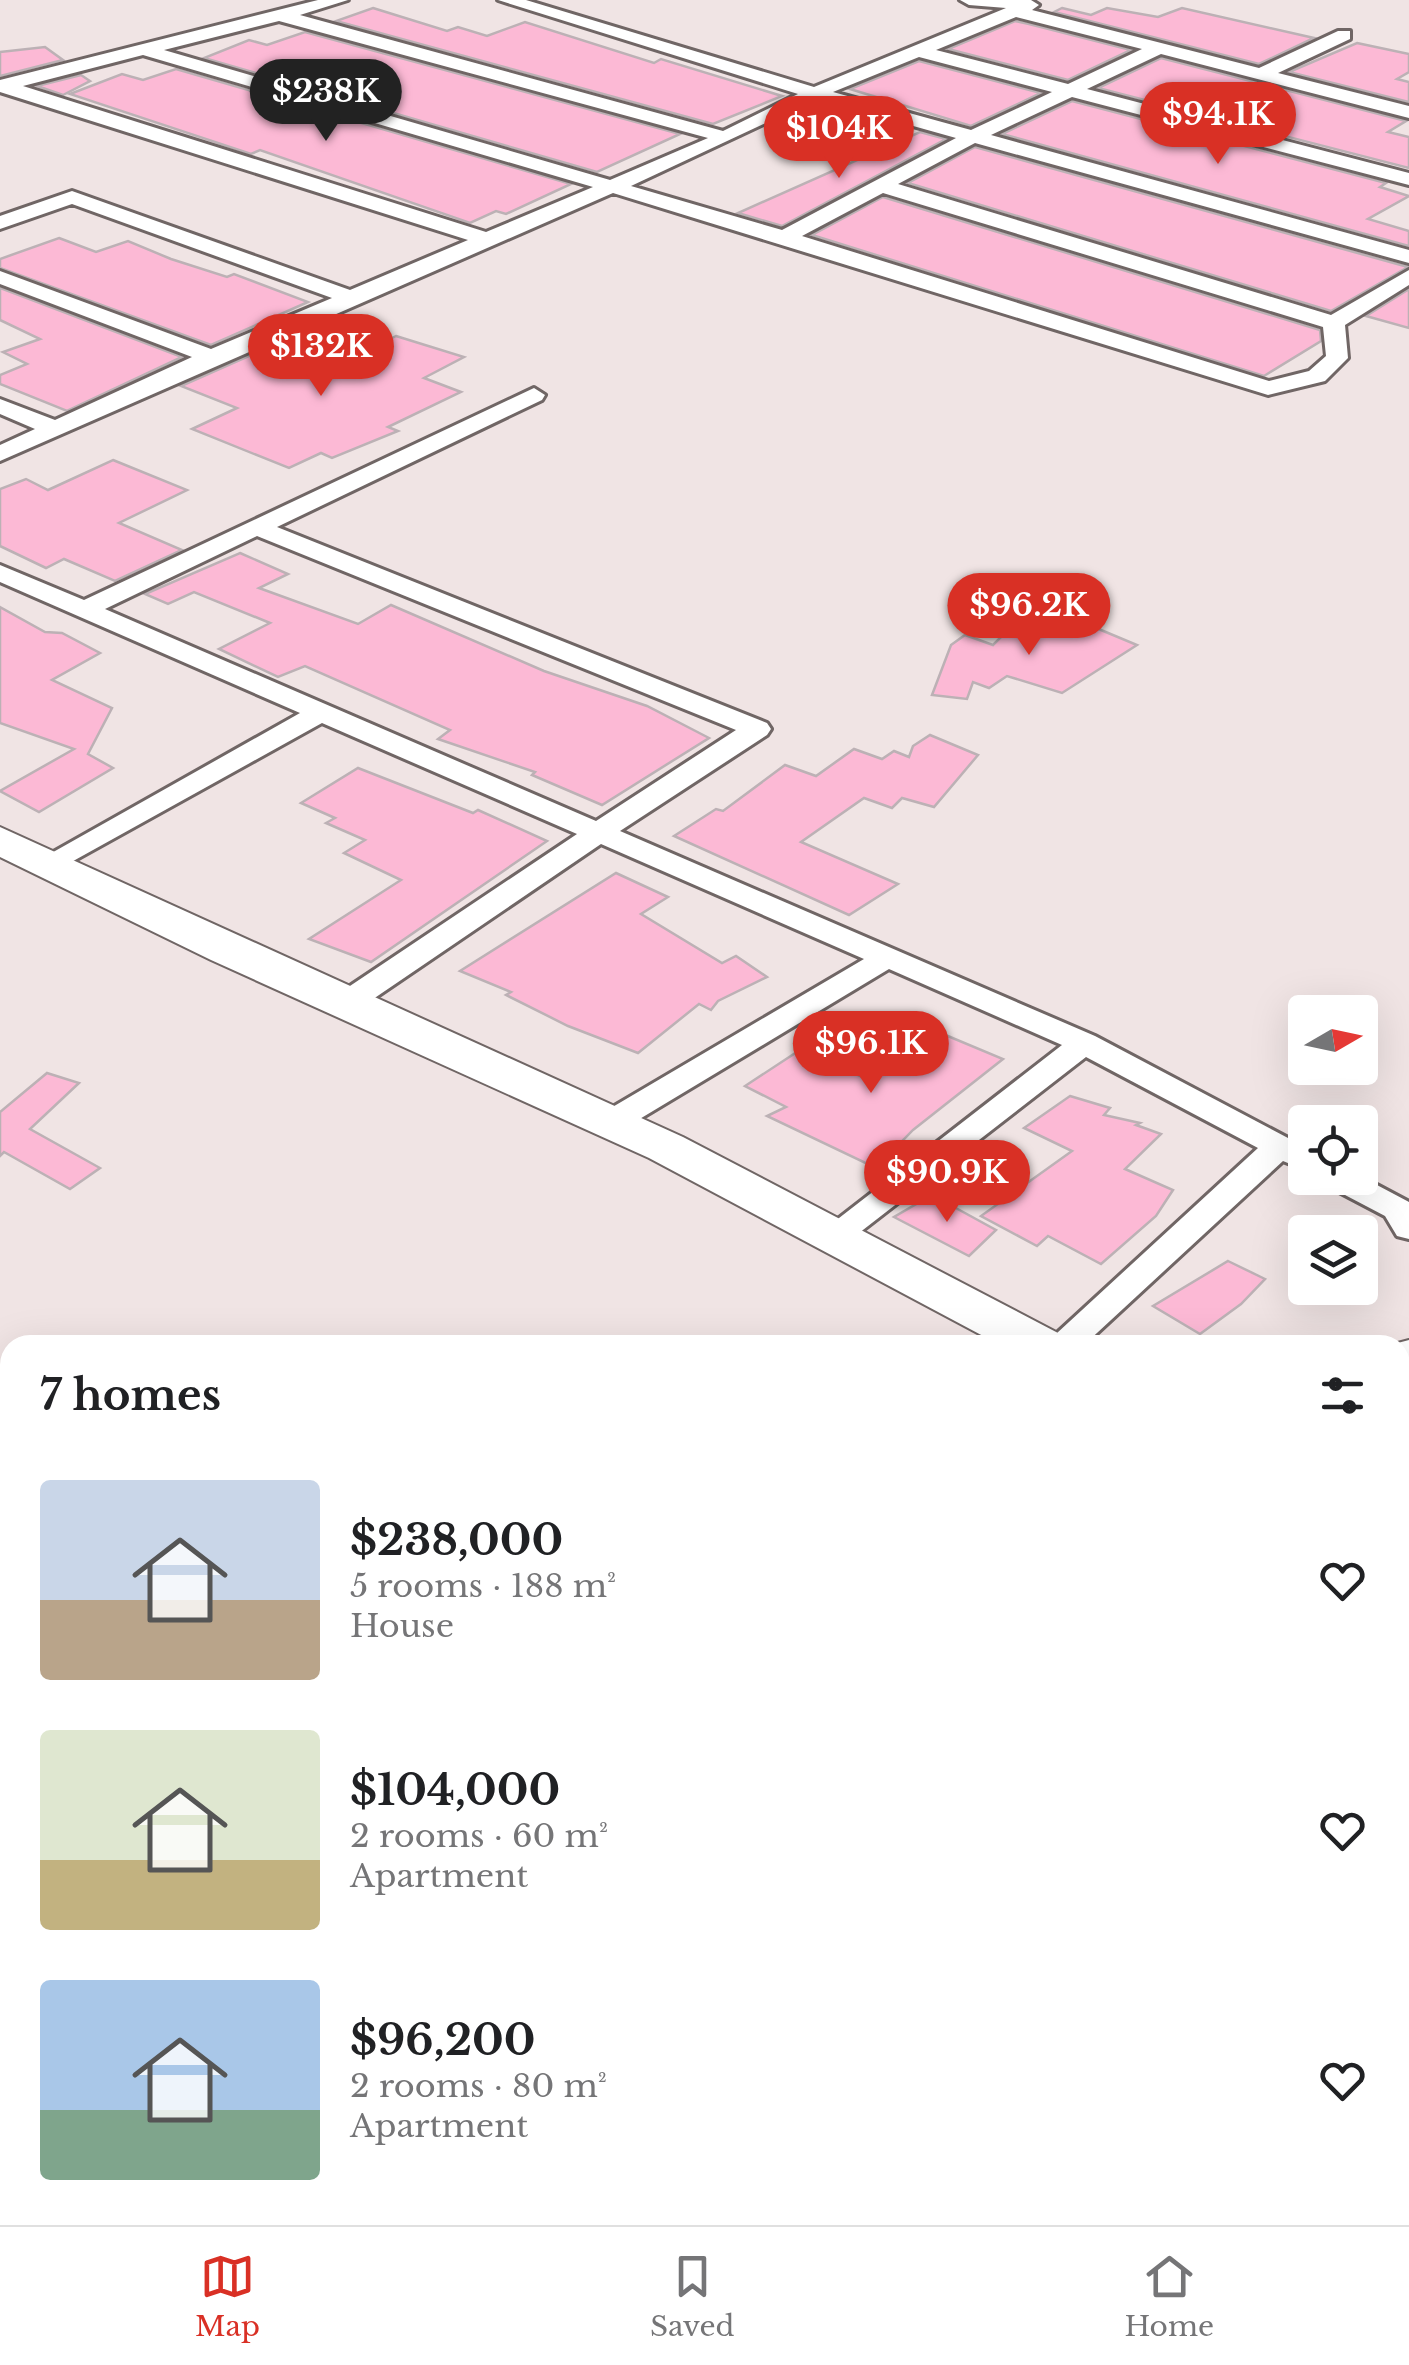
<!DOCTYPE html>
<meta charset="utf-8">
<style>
:root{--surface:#fff;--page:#f2f2f2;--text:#202124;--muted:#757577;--line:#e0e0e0;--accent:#d93025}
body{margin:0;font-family:"Libre Baskerville",serif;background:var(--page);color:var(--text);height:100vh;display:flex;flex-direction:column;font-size:38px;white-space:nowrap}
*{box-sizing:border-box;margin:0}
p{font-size:32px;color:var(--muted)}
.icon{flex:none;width:55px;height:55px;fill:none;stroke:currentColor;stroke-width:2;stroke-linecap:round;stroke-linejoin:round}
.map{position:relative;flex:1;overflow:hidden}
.side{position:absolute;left:0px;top:1335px;width:1410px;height:890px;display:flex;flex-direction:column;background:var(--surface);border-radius:30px 30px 0 0;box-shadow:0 10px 40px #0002}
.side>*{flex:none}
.needle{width:65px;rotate:81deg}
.fabs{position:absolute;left:1288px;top:995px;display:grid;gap:20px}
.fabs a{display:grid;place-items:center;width:90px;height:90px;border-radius:10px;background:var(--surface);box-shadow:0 10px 40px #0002;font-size:50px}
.price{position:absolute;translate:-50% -85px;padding:0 22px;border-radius:35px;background:var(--accent);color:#fff;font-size:32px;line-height:65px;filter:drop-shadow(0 2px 5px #0008)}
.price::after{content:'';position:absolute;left:50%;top:60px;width:30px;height:22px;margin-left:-15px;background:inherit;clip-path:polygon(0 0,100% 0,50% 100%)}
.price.active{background:#222;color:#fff}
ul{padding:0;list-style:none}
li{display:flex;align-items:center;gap:30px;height:250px;padding:0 40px}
li span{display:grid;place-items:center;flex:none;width:280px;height:200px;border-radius:10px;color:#555}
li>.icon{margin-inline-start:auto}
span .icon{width:120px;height:120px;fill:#fffc;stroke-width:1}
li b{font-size:42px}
h2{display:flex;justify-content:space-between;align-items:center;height:120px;padding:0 40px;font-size:42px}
.dock{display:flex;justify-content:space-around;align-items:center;height:140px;border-top:2px solid var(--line);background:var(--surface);font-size:28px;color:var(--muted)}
.dock a{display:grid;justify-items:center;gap:5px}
.dock .active{color:var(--accent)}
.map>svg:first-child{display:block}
.building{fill:#fcb9d5;stroke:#bcb1b5;stroke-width:2.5}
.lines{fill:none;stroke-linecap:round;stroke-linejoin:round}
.street-casing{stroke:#706665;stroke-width:6}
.secondary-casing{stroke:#706665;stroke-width:4}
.street{fill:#fff;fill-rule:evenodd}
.secondary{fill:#fff;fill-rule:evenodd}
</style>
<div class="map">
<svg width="1409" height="2225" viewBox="0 0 1409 2225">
<rect width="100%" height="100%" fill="#f0e4e4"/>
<g class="building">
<path d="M373,8L447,31L458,27L487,36L525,22L654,63L661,59L782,96L713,124L336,21Z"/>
<path d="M1062,8L1091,15L1107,8L1158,17L1182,8L1314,38L1259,64L1054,12Z"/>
<path d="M1015,21L1029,24L1131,50L1068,80L948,49Z"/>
<path d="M305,32L680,134L597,172L204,58L249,40L267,45Z"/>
<path d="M1357,43L1409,54V72L1397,79L1409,82V102L1289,72Z"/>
<path d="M45,47L63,60L0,76V52Z"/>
<path d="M1161,58L1406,121L1388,132L1409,137V168L1098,88Z"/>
<path d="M919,61L1041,93L971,126L850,89Z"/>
<path d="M176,69L571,184L506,214L496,211L470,223L260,150L251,154L70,94L122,74L143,80Z"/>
<path d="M81,75L90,81L63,95L37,86Z"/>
<path d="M1072,101L1386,183L1380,187L1409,196L1368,219L1409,231V246L1002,134Z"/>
<path d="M920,132L946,139L782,226L738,213Z"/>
<path d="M975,147L1408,267L1331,311L908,183Z"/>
<path d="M883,197L1320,330L1321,341L1264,376L812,235Z"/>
<path d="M59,238L96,252L128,241L171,259L227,277L234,274L308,302L211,345L0,268V259Z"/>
<path d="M0,288L182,357L67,411L0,384V375L27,364L3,352L40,339L0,320Z"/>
<path d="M1409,289V328L1366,316Z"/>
<path d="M396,336L464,357L424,378L461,392L388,427L398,431L332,458L321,453L289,468L192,429L237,408L181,386L276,344L337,366Z"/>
<path d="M113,460L187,490L119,523L182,550L115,581L64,559L46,568L0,546V489L26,479L48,490Z"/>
<path d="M240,553L288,574L259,588L358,624L391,605L544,671L647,706L709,738L602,805L532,775L535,772L438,739L450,730L305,666L278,677L219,649L270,623L194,592L168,604L145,594Z"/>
<path d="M0,607L45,632L62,633L100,653L52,680L112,708L88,754L113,768L39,812L0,791L74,749L0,723Z"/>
<path d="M1023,615L1080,630L1089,625L1137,645L1062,693L1007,676L989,688L973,682L967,699L932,695L951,645L965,635L993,645Z"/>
<path d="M930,735L978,755L934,807L902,798L892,808L864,798L801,842L898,884L849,915L674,836L716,809L723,811L785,765L816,776L854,749L882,759L894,751L909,757L913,746Z"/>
<path d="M358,768L473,813L478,810L547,841L371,962L309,939L401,880L344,853L365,840L326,823L335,818L301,803Z"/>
<path d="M616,873L668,897L641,914L722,963L736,956L767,977L718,1001L711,1010L699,1004L638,1053L568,1026L506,995L511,992L460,971Z"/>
<path d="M943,1034L1003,1059L913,1130L876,1168L767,1116L786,1107L745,1086L800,1050L865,1078Z"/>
<path d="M47,1073L79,1083L30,1129L100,1168L70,1189L4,1152L0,1156V1112Z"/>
<path d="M1070,1096L1110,1108L1104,1115L1140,1123L1136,1125L1161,1134L1125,1169L1173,1190L1156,1216L1101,1264L1048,1236L1037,1246L981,1216L1072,1151L1024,1128Z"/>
<path d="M932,1195L996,1230L969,1256L894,1217Z"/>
<path d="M1228,1261L1265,1279L1241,1304L1200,1334L1153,1306Z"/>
</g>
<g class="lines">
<g class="street-casing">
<g id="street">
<path d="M318,0H348L300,15L723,131L798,94L498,0H526L814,87L1006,8L969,5L960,0H1031L1039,5L1032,10L1259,68L1338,31H1350V39L1278,73L1409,106V118L1161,54L1087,89L1409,173V185L1072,97L991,135L1409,250V263L975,143L898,184L1331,315L1409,270V285L1345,325L1348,358L1325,381L1268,395L613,193L0,461V445L35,429L0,414V399L55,420L192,357L0,284V271L211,349L332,298L72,204L0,229V216L72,191L350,290L468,240L0,92V80ZM1016,17L1142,49L1068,84L936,50ZM279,21L708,138L610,180L164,50ZM143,55L593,187L486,232L23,86ZM919,57L1052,92L971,130L833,92ZM817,99L956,138L782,230L631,186ZM883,193L1323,327L1326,356L1309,371L1269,381L802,236Z"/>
<path d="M534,388L545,395L542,400L277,527L767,723L771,729L767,735L620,831L1095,1036L1305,1147V1170L1283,1161L1084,1345H1044L1258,1148L1086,1057L850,1240H826L821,1232L1062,1045L889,969L623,1129H599L595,1122L599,1115L864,959L601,844L354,1012H332L327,1005L332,998L577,834L322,723L57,870L47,873L32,864L300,713L0,582V565L84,600ZM257,536L736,730L596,821L105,609Z"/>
<path d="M1360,1176L1409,1202V1239L1397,1236L1385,1216L1326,1185L1321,1178Z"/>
<path d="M0,1428L10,1431V1458L0,1455Z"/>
<path d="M1400,2034L1409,2037V2076L1400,2073Z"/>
<path d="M124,2215H185L180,2225H119Z"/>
<path d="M484,2215H533L538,2225H489Z"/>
<path d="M1138,2215H1187L1182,2225H1133Z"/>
</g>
</g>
<g class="secondary-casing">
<g id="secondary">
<path d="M0,827L683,1137L1058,1333L1066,1345H1000L649,1158L211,960L0,857Z"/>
<path d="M1409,1340V1388L1400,1391V1345H1390Z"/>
</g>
</g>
<use href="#street" class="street"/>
<use href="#secondary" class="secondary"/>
</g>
</svg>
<div class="fabs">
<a><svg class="needle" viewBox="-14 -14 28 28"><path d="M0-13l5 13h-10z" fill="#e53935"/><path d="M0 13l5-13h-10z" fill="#757577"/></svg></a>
<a><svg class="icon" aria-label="locate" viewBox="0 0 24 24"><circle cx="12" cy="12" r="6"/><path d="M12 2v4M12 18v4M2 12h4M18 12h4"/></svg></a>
<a><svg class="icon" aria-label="layers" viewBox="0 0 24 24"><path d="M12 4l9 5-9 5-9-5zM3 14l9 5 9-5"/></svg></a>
</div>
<b class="price active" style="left:326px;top:144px">$238K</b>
<b class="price" style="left:1218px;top:167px">$94.1K</b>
<b class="price" style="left:839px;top:181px">$104K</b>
<b class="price" style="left:321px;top:399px">$132K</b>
<b class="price" style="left:1029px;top:658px">$96.2K</b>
<b class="price" style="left:871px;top:1096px">$96.1K</b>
<b class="price" style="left:947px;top:1225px">$90.9K</b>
<section class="side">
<h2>7 homes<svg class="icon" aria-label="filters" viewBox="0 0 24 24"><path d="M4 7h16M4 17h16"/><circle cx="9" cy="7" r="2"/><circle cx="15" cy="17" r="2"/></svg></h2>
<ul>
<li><span style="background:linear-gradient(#c9d6e8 60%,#b9a48a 0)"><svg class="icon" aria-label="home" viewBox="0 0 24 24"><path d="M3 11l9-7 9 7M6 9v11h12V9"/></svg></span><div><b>$238,000</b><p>5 rooms · 188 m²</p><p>House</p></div><svg class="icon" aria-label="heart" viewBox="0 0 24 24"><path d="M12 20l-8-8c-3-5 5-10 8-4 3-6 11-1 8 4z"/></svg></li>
<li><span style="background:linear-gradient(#dfe7d0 65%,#c2b280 0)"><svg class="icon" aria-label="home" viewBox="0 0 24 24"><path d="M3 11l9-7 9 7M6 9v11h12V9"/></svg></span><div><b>$104,000</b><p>2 rooms · 60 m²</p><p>Apartment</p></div><svg class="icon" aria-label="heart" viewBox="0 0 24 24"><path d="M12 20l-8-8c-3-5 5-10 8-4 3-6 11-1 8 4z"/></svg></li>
<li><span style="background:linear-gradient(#a9c7e8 65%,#7fa58c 0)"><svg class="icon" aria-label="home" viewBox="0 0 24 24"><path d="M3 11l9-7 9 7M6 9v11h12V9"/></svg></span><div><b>$96,200</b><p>2 rooms · 80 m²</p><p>Apartment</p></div><svg class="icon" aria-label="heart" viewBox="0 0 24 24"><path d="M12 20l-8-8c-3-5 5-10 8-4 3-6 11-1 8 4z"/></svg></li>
</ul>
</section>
</div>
<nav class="dock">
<a class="active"><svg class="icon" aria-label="map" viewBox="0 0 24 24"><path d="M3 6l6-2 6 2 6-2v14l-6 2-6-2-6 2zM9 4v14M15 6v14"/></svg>Map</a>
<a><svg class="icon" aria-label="saved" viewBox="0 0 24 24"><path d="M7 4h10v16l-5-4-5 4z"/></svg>Saved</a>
<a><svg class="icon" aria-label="home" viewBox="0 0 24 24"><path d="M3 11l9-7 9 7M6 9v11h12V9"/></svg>Home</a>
</nav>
